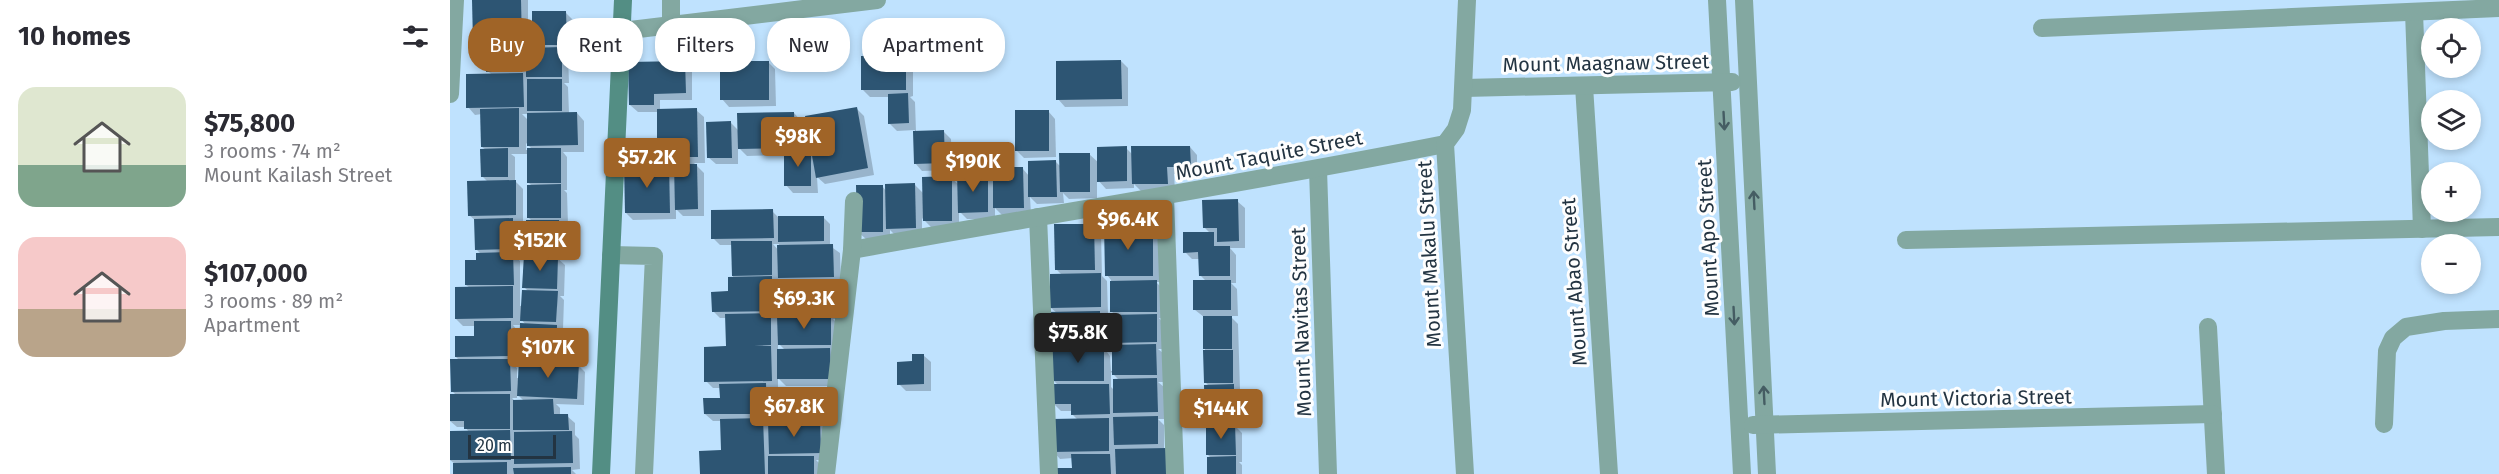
<!DOCTYPE html>
<meta charset="utf-8">
<style>
:root{--surface:#fff;--page:#f7f7f7;--text:#2b2b33;--muted:#7c7c81;--accent:#a06427}
body{margin:0;font-family:"Fira Sans",sans-serif;background:var(--page);color:var(--text);height:100vh;display:flex;flex-direction:column;font-size:22px;white-space:nowrap}
*{box-sizing:border-box;margin:0}
p{font-size:20px;color:var(--muted)}
.icon{flex:none;width:33px;height:33px;fill:none;stroke:currentColor;stroke-width:2;stroke-linecap:round;stroke-linejoin:round}
.map{position:relative;flex:1;overflow:hidden}
.drawer{display:flex;flex-direction:column;background:var(--surface);width:450px}
.drawer>*{flex:none}
.hud{position:absolute;left:18px;top:18px;width:570px;height:54px;display:flex;gap:12px}
.tools{position:absolute;left:1971px;top:18px;display:grid;gap:12px}
.tools a{display:grid;place-items:center;width:60px;height:60px;border-radius:50%;background:var(--surface);box-shadow:0 3px 9px #0003;font-size:30px}
.scale{position:absolute;left:18px;bottom:15px;width:88px;box-sizing:border-box;padding-left:6px;border:3px solid #233442;border-top:0;font-size:16px;line-height:21px;white-space:nowrap;color:#233442;-webkit-text-stroke:4px #fefefe;paint-order:stroke}
.price{position:absolute;translate:-50% -51px;padding:0 14px;border-radius:6px;background:var(--accent);color:#fff;font-size:20px;line-height:39px;filter:drop-shadow(0 2px 3px #0008)}
.price::after{content:'';position:absolute;left:50%;top:36px;width:18px;height:14px;margin-left:-9px;background:inherit;clip-path:polygon(0 0,100% 0,50% 100%)}
.price.on{background:#222;color:#fff}
ul{padding:0;list-style:none}
li{display:flex;align-items:center;gap:18px;height:150px;padding:0 18px}
li span{display:grid;place-items:center;flex:none;width:168px;height:120px;border-radius:18px;color:#555}
li>.icon{margin-inline-start:auto}
span .icon{width:72px;height:72px;fill:#fffc;stroke-width:1}
li b{font-size:26px}
h2{display:flex;justify-content:space-between;align-items:center;height:72px;padding:0 18px;font-size:26px}
.pill{padding:0 21px;border-radius:24px;background:var(--surface);box-shadow:0 3px 9px #0003;font-size:21px;line-height:54px}
.pill.on{background:var(--accent);color:#fff}
main{display:flex;flex:1;min-height:0}
.map>svg:first-child{display:block}
.shadow{fill:#0003;fill-rule:evenodd}
.building{fill:#2d5573}
.lines{fill:none;stroke-linecap:round;stroke-linejoin:round}
.lane{stroke:#83a8a1;stroke-width:18}
.street{stroke:#83a8a1;stroke-width:18}
.secondary{stroke:#538e84;stroke-width:18}
.oneway{stroke:#455d63}
.labels{text-anchor:middle;stroke-width:6;stroke-linejoin:round;paint-order:stroke}
.street-label{font-size:20px;fill:#233442;stroke:#fefefe}
</style>
<main>
<section class="drawer">
<h2>10 homes<svg class="icon" aria-label="filters" viewBox="0 0 24 24"><path d="M4 7h16M4 17h16"/><circle cx="9" cy="7" r="2"/><circle cx="15" cy="17" r="2"/></svg></h2>
<ul>
<li><span style="background:linear-gradient(#dfe7d0 65%,#7fa58c 0)"><svg class="icon" aria-label="home" viewBox="0 0 24 24"><path d="M3 11l9-7 9 7M6 9v11h12V9"/></svg></span><div><b>$75,800</b><p>3 rooms · 74 m²</p><p>Mount Kailash Street</p></div></li>
<li><span style="background:linear-gradient(#f6c9c9 60%,#b9a48a 0)"><svg class="icon" aria-label="home" viewBox="0 0 24 24"><path d="M3 11l9-7 9 7M6 9v11h12V9"/></svg></span><div><b>$107,000</b><p>3 rooms · 89 m²</p><p>Apartment</p></div></li>
</ul>
</section>
<div class="map">
<svg width="2049" height="474" viewBox="0 0 2049 474">
<rect width="100%" height="100%" fill="#bfe2fe"/>
<g class="shadow">
<path d="M24,0H78V49H88L83,44L115,12L123,20V51H113L118,56L119,83H114L118,87L119,113H127L134,121V152H113L117,157V190H114L117,193L118,224H111L116,229V256L106,257L115,265L114,296H110L114,300L113,329H109L114,334L113,364L128,365L135,372L134,405L106,404L110,408V416H117L125,423V435L129,439L130,469L122,470L126,474H5V464L0,460V433L19,432L15,427H7L0,421V395H6L2,391L10,361L6,357L26,337V326H13L6,319L20,288L16,285L31,254L26,249V221L19,215L38,182L32,176L36,150L32,147V114L25,115L18,107L42,75L38,71V49H32L25,41ZM71,48H77V55ZM72,114H78V120ZM76,143L83,150H76ZM61,154H78L79,183L82,186L78,217L83,222L78,250L86,257L74,287L78,291L73,306H70V261L65,256H70L69,227L64,222H73V189L65,181V157ZM70,318L76,325L70,324ZM63,325H72L70,357L75,362H68L67,330ZM62,363H70L69,378H67V368ZM67,394L74,401H65L62,398H67Z"/>
<path d="M455,57L463,64V96L460,97L465,102L466,132H494L501,139L502,170L472,171L465,163V130L447,131L439,123V97H420L413,90Z"/>
<path d="M671,61L678,68V106L615,107L608,99Z"/>
<path d="M318,62L325,69L326,106L279,107L272,99Z"/>
<path d="M235,63L242,70V100H210V110H246L254,117L255,163H244L254,173V216H233L226,209V219L183,220L176,213L218,165L209,156L208,112H188L180,105ZM217,164H226V172Z"/>
<path d="M407,109L414,116L424,175L375,184L367,177L368,193H343L336,185L335,155L297,156L288,147V164H266L258,157L281,123L289,131L344,113L351,121V151H360L363,155Z"/>
<path d="M598,111L605,119L606,157L574,158L567,151Z"/>
<path d="M740,147L747,155V174H724L725,191H691L684,184V188L656,189L647,179V198L619,199L613,193L614,203L587,204L580,197L581,214L552,215L545,208V219H517L509,211V228H482L472,218V235H445L440,230V238L416,239L408,232L432,186L437,192L465,185L474,194L501,178L509,185L537,174L544,181L573,169L579,176L606,162L611,167L639,154L649,163L676,148L683,155Z"/>
<path d="M787,201L795,208V248H780L786,255V283H781L787,289L788,316H780L788,324L790,389L787,390L790,393V424H783L792,433V462H789L792,465V474H759L761,458L758,455L765,426L756,417L759,386L756,383L754,317L745,310L757,282L750,275V259H742L735,252L761,234L754,227Z"/>
<path d="M322,211L329,218L373,217L380,224V246L390,253L391,284H383L388,289L389,319H383L388,324V386H336L328,378V388H319L323,392V420H313L320,427L336,423L331,418L372,389L379,396L380,425H371L377,430V460H366L371,465V474H251L272,452V421H263L255,414L271,400V388H263L256,381L277,348V318H270L263,311L280,293L283,278V245H270L263,238ZM323,244H329V251ZM328,343L335,350H328Z"/>
<path d="M644,225L651,233L652,276L657,281L658,314H651L656,320L657,352L660,356L661,371H663L667,346L663,342L667,316L662,312L661,280L657,275L685,225L692,233L702,232L709,239L710,282H706L713,289L714,318H709L713,323V349H708L713,353V382H708L714,387V419H708L714,425V450L724,474H603L624,469L623,458L610,459L603,451L628,420L622,414V411H611L604,404L609,386L604,381L607,349L601,343L607,313L601,308L612,275L607,270ZM661,372L669,380L665,391L661,387Z"/>
<path d="M473,355L481,362V391H456L449,384L464,363Z"/>
</g>
<g class="building">
<path d="M22,0H71L72,42H23Z"/>
<path d="M82,11H116L117,45H82Z"/>
<rect x="36" y="47" width="36" height="25"/>
<path d="M112,47V77H76V48Z"/>
<path d="M456,55V90H411V56Z"/>
<path d="M671,60L672,99L606,100V61Z"/>
<path d="M235,61L236,93L204,94V105H179L178,62Z"/>
<rect x="270" y="61" width="49" height="39"/>
<path d="M73,73L74,107L16,108V74Z"/>
<rect x="77" y="79" width="35" height="32"/>
<path d="M458,93L459,123L438,124V94Z"/>
<path d="M407,107L418,168L366,178L355,116Z"/>
<path d="M69,108V147H31L30,109Z"/>
<path d="M247,108L248,157H207V109Z"/>
<rect x="565" y="110" width="34" height="41"/>
<path d="M127,112L128,145L77,146V113Z"/>
<path d="M344,112L345,148L288,149L287,113Z"/>
<path d="M281,121L282,158H257L256,122Z"/>
<path d="M494,130L495,163L464,164L463,131Z"/>
<path d="M677,146V181L647,182V147Z"/>
<path d="M681,146H740L741,167H717L718,184H682Z"/>
<path d="M58,148V177H31L30,149Z"/>
<rect x="77" y="148" width="34" height="35"/>
<rect x="334" y="150" width="27" height="36"/>
<path d="M609,153H640V192H610Z"/>
<path d="M606,160L607,197H578V161Z"/>
<path d="M219,164L220,213H175L174,165Z"/>
<path d="M224,164H247L248,209L225,210Z"/>
<path d="M543,167H573L574,208H543Z"/>
<path d="M507,173H538V212L508,213Z"/>
<path d="M502,176V221H473L472,177Z"/>
<path d="M66,180V215L18,216L17,181Z"/>
<path d="M465,183L466,228L436,229L435,184Z"/>
<path d="M111,184V218H77V185Z"/>
<path d="M406,185H433V232H407Z"/>
<path d="M788,199L789,241L767,242V228H753L752,200Z"/>
<path d="M323,209L324,238L261,239V210Z"/>
<path d="M328,216H374V241L328,242Z"/>
<path d="M63,218V249L25,250L24,219Z"/>
<path d="M76,220H109L110,250H77Z"/>
<path d="M604,224H644L645,270H605Z"/>
<path d="M654,224H685V231H703V276H655Z"/>
<path d="M733,232H764V246H780V276H749L748,252L733,253Z"/>
<path d="M281,241H322V275L282,276Z"/>
<path d="M383,244L384,277L328,278L327,245Z"/>
<path d="M63,252L64,285H15V260H26V253Z"/>
<path d="M74,255L108,257L107,289L72,288Z"/>
<path d="M651,273V307L600,308V274Z"/>
<path d="M322,276V311L262,312L261,292L278,291V277Z"/>
<path d="M326,280H381L382,313L326,314Z"/>
<path d="M707,280V312H660V281Z"/>
<rect x="743" y="280" width="38" height="30"/>
<path d="M63,286V318L5,319V287Z"/>
<path d="M72,290L108,291L106,322L70,321Z"/>
<path d="M650,311V343L600,344L599,312Z"/>
<path d="M321,313V345H304L321,346L322,381L254,382V347L276,346L275,314Z"/>
<path d="M707,314V342L661,343V315Z"/>
<path d="M381,315V345H328L327,316Z"/>
<rect x="753" y="316" width="29" height="33"/>
<path d="M24,321H61V356L5,357V336H24Z"/>
<path d="M70,323L107,325L106,360L69,358Z"/>
<path d="M706,344L707,375H662V345Z"/>
<path d="M602,347H654V381H603Z"/>
<path d="M380,348L381,379H327V349Z"/>
<path d="M753,350H783V383H754Z"/>
<path d="M462,354H474V384L447,385V362L462,361Z"/>
<path d="M0,359H60L61,391L1,392Z"/>
<path d="M69,360L129,363L127,399L67,396Z"/>
<path d="M707,378L708,412L663,413V379Z"/>
<path d="M316,383L317,414H254L253,398H270L269,384Z"/>
<path d="M603,384H659L660,414L621,415V404H603Z"/>
<path d="M784,384V417L755,418L754,385Z"/>
<path d="M373,387V418H329V388Z"/>
<path d="M0,394H60V429H14V421H0Z"/>
<path d="M103,399L104,414H118L119,430H63V400Z"/>
<path d="M708,416V444L664,445L663,417Z"/>
<path d="M313,418L315,474H250L249,451L271,450L270,419Z"/>
<path d="M659,418V451L602,452L601,419Z"/>
<path d="M370,421L371,453L319,454L318,422Z"/>
<path d="M756,424H785L786,455H756Z"/>
<path d="M60,430L61,460H0V431Z"/>
<path d="M122,431L123,463L64,464V432Z"/>
<path d="M717,448L718,474H666L665,449Z"/>
<path d="M621,454H660L661,474H601V468H622Z"/>
<rect x="318" y="456" width="46" height="18"/>
<path d="M786,456V474H757V457Z"/>
<path d="M57,462V474H3V463Z"/>
<path d="M121,467V474H64L63,468Z"/>
</g>
<g class="lines">
<g class="lane">
<path d="M221,25V0"/>
<path d="M1934,424L1937,351L1943,338L1956,327L1994,321L2049,319"/>
</g>
<g class="street">
<path d="M1267,0L1292,474"/>
<path d="M1294,0L1317,474"/>
<path d="M1964,12L1972,229"/>
<path d="M1592,28L2049,8"/>
<path d="M172,31L427,0"/>
<path d="M1134,86L1159,474"/>
<path d="M1014,88L1282,82"/>
<path d="M0,94L5,0"/>
<path d="M868,169L878,474"/>
<path d="M715,197L725,474"/>
<path d="M588,217L599,474"/>
<path d="M1456,240L2049,227"/>
<path d="M402,250C600,214 798,183 995,144"/>
<path d="M161,255L204,256L194,474"/>
<path d="M1758,327L1766,474"/>
<path d="M1303,425L1763,414"/>
<path d="M376,474L402,250L404,201"/>
<path d="M1015,474L995,144L1006,129L1012,110L1017,0"/>
</g>
<path class="secondary" d="M151,474L173,0"/>
</g>
<defs><path id="oneway-shaft" d="M-6 0H5M1.5-3L5.5 0L1.5 3" fill="none" stroke-width="1.6" stroke-linecap="round" stroke-linejoin="round" transform="scale(1.5)"/></defs>
<g class="oneway">
<use href="#oneway-shaft" transform="translate(1274 121) rotate(87)"/>
<use href="#oneway-shaft" transform="translate(1304 200) rotate(-93)"/>
<use href="#oneway-shaft" transform="translate(1284 316) rotate(87)"/>
<use href="#oneway-shaft" transform="translate(1314 395) rotate(-93)"/>
</g>
<g class="labels">
<g class="street-label">
<text transform="translate(1156 63) rotate(-1)" y="7">Mount Maagnaw Street</text>
<text transform="translate(819 155) rotate(-11)" y="7">Mount Taquite Street</text>
<text transform="translate(1258 238) rotate(-93)" y="7">Mount Apo Street</text>
<text transform="translate(979 254) rotate(-93)" y="7">Mount Makalu Street</text>
<text transform="translate(1124 282) rotate(-94)" y="7">Mount Abao Street</text>
<text transform="translate(851 322) rotate(-92)" y="7">Mount Navitas Street</text>
<text transform="translate(1526 398) rotate(-1)" y="7">Mount Victoria Street</text>
</g>
</g>
</svg>
<div class="tools">
<a><svg class="icon" aria-label="locate" viewBox="0 0 24 24"><circle cx="12" cy="12" r="6"/><path d="M12 2v4M12 18v4M2 12h4M18 12h4"/></svg></a>
<a><svg class="icon" aria-label="layers" viewBox="0 0 24 24"><path d="M12 4l9 5-9 5-9-5zM3 14l9 5 9-5"/></svg></a>
<a>+</a>
<a>−</a>
</div>
<div class="scale">20 m</div>
<b class="price" style="left:348px;top:168px">$98K</b>
<b class="price" style="left:197px;top:189px">$57.2K</b>
<b class="price" style="left:523px;top:193px">$190K</b>
<b class="price" style="left:678px;top:251px">$96.4K</b>
<b class="price" style="left:90px;top:272px">$152K</b>
<b class="price" style="left:354px;top:330px">$69.3K</b>
<b class="price on" style="left:628px;top:364px">$75.8K</b>
<b class="price" style="left:98px;top:379px">$107K</b>
<b class="price" style="left:344px;top:438px">$67.8K</b>
<b class="price" style="left:771px;top:440px">$144K</b>
<div class="hud">
<a class="pill on">Buy</a>
<a class="pill">Rent</a>
<a class="pill">Filters</a>
<a class="pill">New</a>
<a class="pill">Apartment</a>
</div>
</div>
</main>
